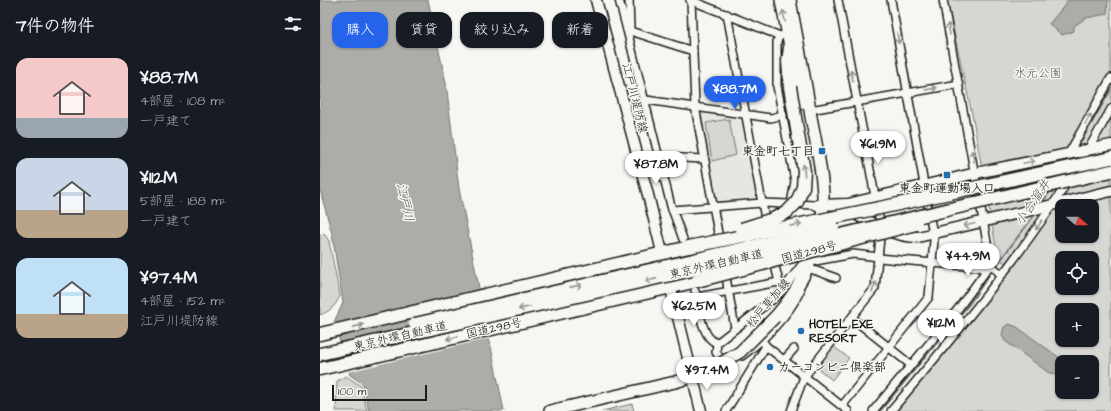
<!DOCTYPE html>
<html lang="ja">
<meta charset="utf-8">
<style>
:root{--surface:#171b24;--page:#20242c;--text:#f1f3f6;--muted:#9ea1a6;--accent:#2563eb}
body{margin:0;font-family:"Architects Daughter","Klee One",sans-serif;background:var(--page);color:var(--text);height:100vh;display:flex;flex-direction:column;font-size:15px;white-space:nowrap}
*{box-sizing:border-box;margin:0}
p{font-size:13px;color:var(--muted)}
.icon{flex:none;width:22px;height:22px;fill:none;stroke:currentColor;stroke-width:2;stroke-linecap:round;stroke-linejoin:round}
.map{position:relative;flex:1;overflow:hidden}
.drawer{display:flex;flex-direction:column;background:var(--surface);width:320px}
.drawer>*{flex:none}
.top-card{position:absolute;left:12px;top:12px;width:380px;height:36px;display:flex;gap:8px}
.needle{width:26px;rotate:110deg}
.buttons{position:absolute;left:735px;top:199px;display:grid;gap:8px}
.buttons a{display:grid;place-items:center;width:44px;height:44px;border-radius:8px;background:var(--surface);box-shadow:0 1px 3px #0004;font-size:20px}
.scale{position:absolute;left:12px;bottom:10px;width:95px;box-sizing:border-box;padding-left:4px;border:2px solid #1c1c1c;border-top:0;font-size:11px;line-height:14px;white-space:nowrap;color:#1c1c1c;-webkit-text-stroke:3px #f6f6f2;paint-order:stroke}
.price{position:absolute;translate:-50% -34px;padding:0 9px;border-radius:14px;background:#fff;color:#222;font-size:13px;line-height:26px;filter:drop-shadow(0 1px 2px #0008)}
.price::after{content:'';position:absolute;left:50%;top:24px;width:12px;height:9px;margin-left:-6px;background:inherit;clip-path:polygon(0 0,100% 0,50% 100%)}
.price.current{background:var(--accent);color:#fff}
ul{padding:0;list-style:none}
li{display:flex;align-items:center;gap:12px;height:100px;padding:0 16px}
li span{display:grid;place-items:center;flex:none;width:112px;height:80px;border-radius:12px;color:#555}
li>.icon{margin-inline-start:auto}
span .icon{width:48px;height:48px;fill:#fffc;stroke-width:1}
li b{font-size:17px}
h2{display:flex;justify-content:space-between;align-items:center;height:48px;padding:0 16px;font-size:17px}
.tag{padding:0 14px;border-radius:12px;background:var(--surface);box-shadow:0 1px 3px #0004;font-size:14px;line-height:36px}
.tag.current{background:var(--accent);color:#fff}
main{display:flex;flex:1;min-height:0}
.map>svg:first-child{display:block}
.built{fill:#e6e6e2}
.green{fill:#d6d6d2;stroke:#797977;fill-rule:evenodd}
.water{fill:#acaca9;stroke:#727271}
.pier{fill:#f6f6f2}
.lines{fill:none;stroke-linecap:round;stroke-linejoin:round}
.stream{stroke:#727271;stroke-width:2}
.street-casing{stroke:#1c1c1c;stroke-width:10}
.secondary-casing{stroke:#1c1c1c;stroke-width:13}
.primary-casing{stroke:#1c1c1c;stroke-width:14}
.highway-casing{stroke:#1c1c1c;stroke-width:15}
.street{stroke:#f6f6f2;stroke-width:7}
.secondary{stroke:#f6f6f2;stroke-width:10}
.primary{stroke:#f6f6f2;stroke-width:11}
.highway{stroke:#f6f6f2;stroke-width:12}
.primary-bridge-casing{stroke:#1c1c1c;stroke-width:14;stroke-linecap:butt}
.highway-bridge-casing{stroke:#1c1c1c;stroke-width:15;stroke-linecap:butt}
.primary-bridge{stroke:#f6f6f2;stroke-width:11}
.highway-bridge{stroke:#f6f6f2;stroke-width:12}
.oneway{stroke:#949492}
.poi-dot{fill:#1f6fb2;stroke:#f6f6f2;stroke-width:1.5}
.labels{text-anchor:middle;stroke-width:3;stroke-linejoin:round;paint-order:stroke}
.park-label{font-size:12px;fill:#545453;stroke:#f6f6f2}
.street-label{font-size:12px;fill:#1c1c1c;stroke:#f6f6f2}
.poi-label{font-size:12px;font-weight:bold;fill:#1c1c1c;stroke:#f6f6f2;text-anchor:start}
.water-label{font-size:13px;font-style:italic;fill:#565654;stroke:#f6f6f2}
</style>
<main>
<section class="drawer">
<h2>7件の物件<svg class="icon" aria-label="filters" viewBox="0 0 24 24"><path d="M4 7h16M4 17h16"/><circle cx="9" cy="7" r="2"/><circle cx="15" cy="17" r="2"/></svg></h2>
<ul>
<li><span style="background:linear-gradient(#f6c9c9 75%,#9aa5b1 0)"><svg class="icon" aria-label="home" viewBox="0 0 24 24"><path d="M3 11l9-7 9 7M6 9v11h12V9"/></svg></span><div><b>¥88.7M</b><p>4部屋 · 108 m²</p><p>一戸建て</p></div></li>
<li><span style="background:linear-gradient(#c9d6e8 65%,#b9a48a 0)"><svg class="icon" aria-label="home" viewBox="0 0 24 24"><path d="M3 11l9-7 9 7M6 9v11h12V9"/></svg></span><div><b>¥112M</b><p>5部屋 · 188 m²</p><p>一戸建て</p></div></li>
<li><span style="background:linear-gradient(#bfe0f5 70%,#b9a48a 0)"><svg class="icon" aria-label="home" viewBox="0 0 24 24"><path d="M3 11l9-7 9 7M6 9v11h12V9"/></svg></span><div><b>¥97.4M</b><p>4部屋 · 152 m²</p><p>江戸川堤防線</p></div></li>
</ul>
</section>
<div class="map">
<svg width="791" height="411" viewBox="0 0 791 411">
<rect width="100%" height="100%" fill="#f6f6f2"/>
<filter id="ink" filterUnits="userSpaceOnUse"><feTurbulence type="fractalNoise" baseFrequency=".025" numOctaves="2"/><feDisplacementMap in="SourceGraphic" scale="8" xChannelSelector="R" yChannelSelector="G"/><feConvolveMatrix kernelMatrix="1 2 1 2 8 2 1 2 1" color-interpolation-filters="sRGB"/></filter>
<g filter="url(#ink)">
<path class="built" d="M376,108L424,115L440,202L394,205Z"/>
<g class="green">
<path d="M627,0H791V411H576L659,310L692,266L678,259L653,119ZM742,206H772V236H742ZM742,258H772V288H742ZM742,310H772V340H742ZM742,362H772V392H742Z"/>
<path d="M409,119L416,155L392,161L386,123Z"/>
<path d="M0,234L5,235L9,241L20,296C15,307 10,311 0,315Z"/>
<path d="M513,346L529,358L512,380L496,367Z"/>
<path d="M26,376L41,386L47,411H16L17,381Z"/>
<path d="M312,404L314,411H282Z"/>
</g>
<g class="water">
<path d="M0,0H108L126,83L139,189L184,411H49L43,384L30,375L14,322L23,303L12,234L0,190Z"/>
<path d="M749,0H788L787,14L766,18L754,26V31L742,35L729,24Z"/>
<path d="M689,324L697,327L740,358L744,362H742V370L736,374L729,373L685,341L682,335L684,327Z"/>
</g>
<path class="pier" d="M168,322L171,338L27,372L22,357Z"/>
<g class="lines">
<g class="stream">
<path d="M758,147L791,89"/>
<path d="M721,204L731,190"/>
<path d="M560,411L650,303L669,275L716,213"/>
</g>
<g class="street-casing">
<g id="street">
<path d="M299,0L307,30L373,51"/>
<path d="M309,0L310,28"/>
<path d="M370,0L460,36L463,35"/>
<path d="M371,0L375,106L400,244"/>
<path d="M407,14L446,224"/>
<path d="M307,30L351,206L363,239"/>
<path d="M460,36L457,41V86L475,181L471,204"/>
<path d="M326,100L451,118L463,115"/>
<path d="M490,110L639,84"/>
<path d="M749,153L791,78"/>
<path d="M340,157L384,159"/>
<path d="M352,210L442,203L497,205"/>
<path d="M453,258L459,282L465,287"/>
<path d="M559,258L667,268"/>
<path d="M490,262L533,254L559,257"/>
<path d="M671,264L681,275"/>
<path d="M488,268L516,278"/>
<path d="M405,272L415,328"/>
<path d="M375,291C379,305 381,339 397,343"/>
<path d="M377,297L459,282"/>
<path d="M532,318L591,365"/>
<path d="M446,346L528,411"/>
<path d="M422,356C442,342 470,314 480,291"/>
<path d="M464,360L474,349"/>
<path d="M405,363H403L396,352L397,343L452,300L461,292L487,258"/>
<path d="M522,406L609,297L614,240L571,0"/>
<path d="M406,411L446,346L444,343"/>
<path d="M471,411L484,377L555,288L561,228L518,0"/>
<path d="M553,411L638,309L671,264L623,0"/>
<path d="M571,411C652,315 732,219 791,109"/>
</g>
</g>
<g class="secondary-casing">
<g id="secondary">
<path d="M276,0L328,195L381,411"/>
<path d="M497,205L528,204L656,173L791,145"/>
<path d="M530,211C551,223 573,237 598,237L791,191"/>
</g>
</g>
<g class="primary-casing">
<g id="primary">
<path d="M461,0L481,103"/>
<path d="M455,317C485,284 504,240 503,195C502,169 496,143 491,117C485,78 477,39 470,0"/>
<path d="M230,411L355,382L384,373"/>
</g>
</g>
<g class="highway-casing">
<g id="highway">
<path d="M470,48L468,61L470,87"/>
<path d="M0,334L369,247"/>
<path d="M0,369L377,281"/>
</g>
</g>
<use href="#street" class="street"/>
<use href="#secondary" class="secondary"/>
<use href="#primary" class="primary"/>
<use href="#highway" class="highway"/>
<g class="primary-bridge-casing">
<path id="primary-bridge" d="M384,373L420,352L455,317"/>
</g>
<g class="highway-bridge-casing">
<g id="highway-bridge">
<path d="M422,229L453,219L467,212L477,202L483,187L484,171L470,87"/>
<path d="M369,247L574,205L791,158"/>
<path d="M377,281L596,224"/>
<path d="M95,324L513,228"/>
<path d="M0,354L377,269L791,171"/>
</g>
</g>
<use href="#primary-bridge" class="primary-bridge"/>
<use href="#highway-bridge" class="highway-bridge"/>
</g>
<defs><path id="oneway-shaft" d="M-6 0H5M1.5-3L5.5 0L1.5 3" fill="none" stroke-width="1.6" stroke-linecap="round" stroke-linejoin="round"/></defs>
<g class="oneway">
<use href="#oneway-shaft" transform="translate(464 16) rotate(-101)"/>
<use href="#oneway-shaft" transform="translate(629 29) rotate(-100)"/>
<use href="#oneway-shaft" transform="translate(578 38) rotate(80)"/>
<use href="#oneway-shaft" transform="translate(532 76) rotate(-100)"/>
<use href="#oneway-shaft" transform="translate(611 89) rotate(-10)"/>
<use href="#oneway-shaft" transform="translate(768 119) rotate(-61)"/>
<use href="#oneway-shaft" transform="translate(653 156) rotate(-101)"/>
<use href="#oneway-shaft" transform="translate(709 162) rotate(-12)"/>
<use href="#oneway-shaft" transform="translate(484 170) rotate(-97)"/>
<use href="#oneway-shaft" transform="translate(476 225) rotate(-11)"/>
<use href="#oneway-shaft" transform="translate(649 225) rotate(166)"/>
<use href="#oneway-shaft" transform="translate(719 225) rotate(124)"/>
<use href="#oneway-shaft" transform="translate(331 280) rotate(167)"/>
<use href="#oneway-shaft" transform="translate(256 286) rotate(-13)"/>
<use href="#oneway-shaft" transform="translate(554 287) rotate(-70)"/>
<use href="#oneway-shaft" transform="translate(204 308) rotate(167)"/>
<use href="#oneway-shaft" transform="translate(38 326) rotate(-13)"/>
<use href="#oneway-shaft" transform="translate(132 338) rotate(167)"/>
</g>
</g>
<g class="poi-dot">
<rect x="498" y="147" width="8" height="8" rx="2"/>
<rect x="623" y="171" width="8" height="8" rx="2"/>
<circle cx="481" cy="331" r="4"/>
<circle cx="450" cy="367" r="4"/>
</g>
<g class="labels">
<g class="park-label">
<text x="718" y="77">水元公園</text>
</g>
<g class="street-label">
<text transform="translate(315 98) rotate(76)" y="4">江戸川堤防線</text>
<text transform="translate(489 252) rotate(-15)" y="4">国道298号</text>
<text transform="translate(396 264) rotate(-13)" y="4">東京外環自動車道</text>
<text transform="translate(448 303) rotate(-50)" y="4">松戸草加線</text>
<text transform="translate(174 328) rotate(-13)" y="4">国道298号</text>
<text transform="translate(80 336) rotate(-13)" y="4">東京外環自動車道</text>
</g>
<g class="poi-label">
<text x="494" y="155" text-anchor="end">東金町七丁目</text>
<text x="627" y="192" text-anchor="middle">東金町運動場入口</text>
<text x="489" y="328">HOTEL EXE<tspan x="489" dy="14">RESORT</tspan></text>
<text x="458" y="371">カーコンビニ倶楽部</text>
</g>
<g class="water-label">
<text transform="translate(86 202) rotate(78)" y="5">江戸川</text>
<text transform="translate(712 202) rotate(-55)" y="5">小合溜井</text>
</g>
</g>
</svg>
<div class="buttons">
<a><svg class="needle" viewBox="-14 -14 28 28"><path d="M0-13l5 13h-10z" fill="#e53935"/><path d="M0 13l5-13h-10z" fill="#9ea1a6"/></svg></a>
<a><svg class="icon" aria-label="locate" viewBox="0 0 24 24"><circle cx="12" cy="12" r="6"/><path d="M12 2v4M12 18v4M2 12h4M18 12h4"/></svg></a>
<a>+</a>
<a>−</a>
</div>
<div class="scale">100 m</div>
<b class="price current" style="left:415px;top:110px">¥88.7M</b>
<b class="price" style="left:558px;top:165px">¥61.9M</b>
<b class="price" style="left:336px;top:185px">¥87.8M</b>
<b class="price" style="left:648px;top:277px">¥44.9M</b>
<b class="price" style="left:374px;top:327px">¥62.5M</b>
<b class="price" style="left:621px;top:344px">¥112M</b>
<b class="price" style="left:387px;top:391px">¥97.4M</b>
<div class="top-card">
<a class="tag current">購入</a>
<a class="tag">賃貸</a>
<a class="tag">絞り込み</a>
<a class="tag">新着</a>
</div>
</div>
</main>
